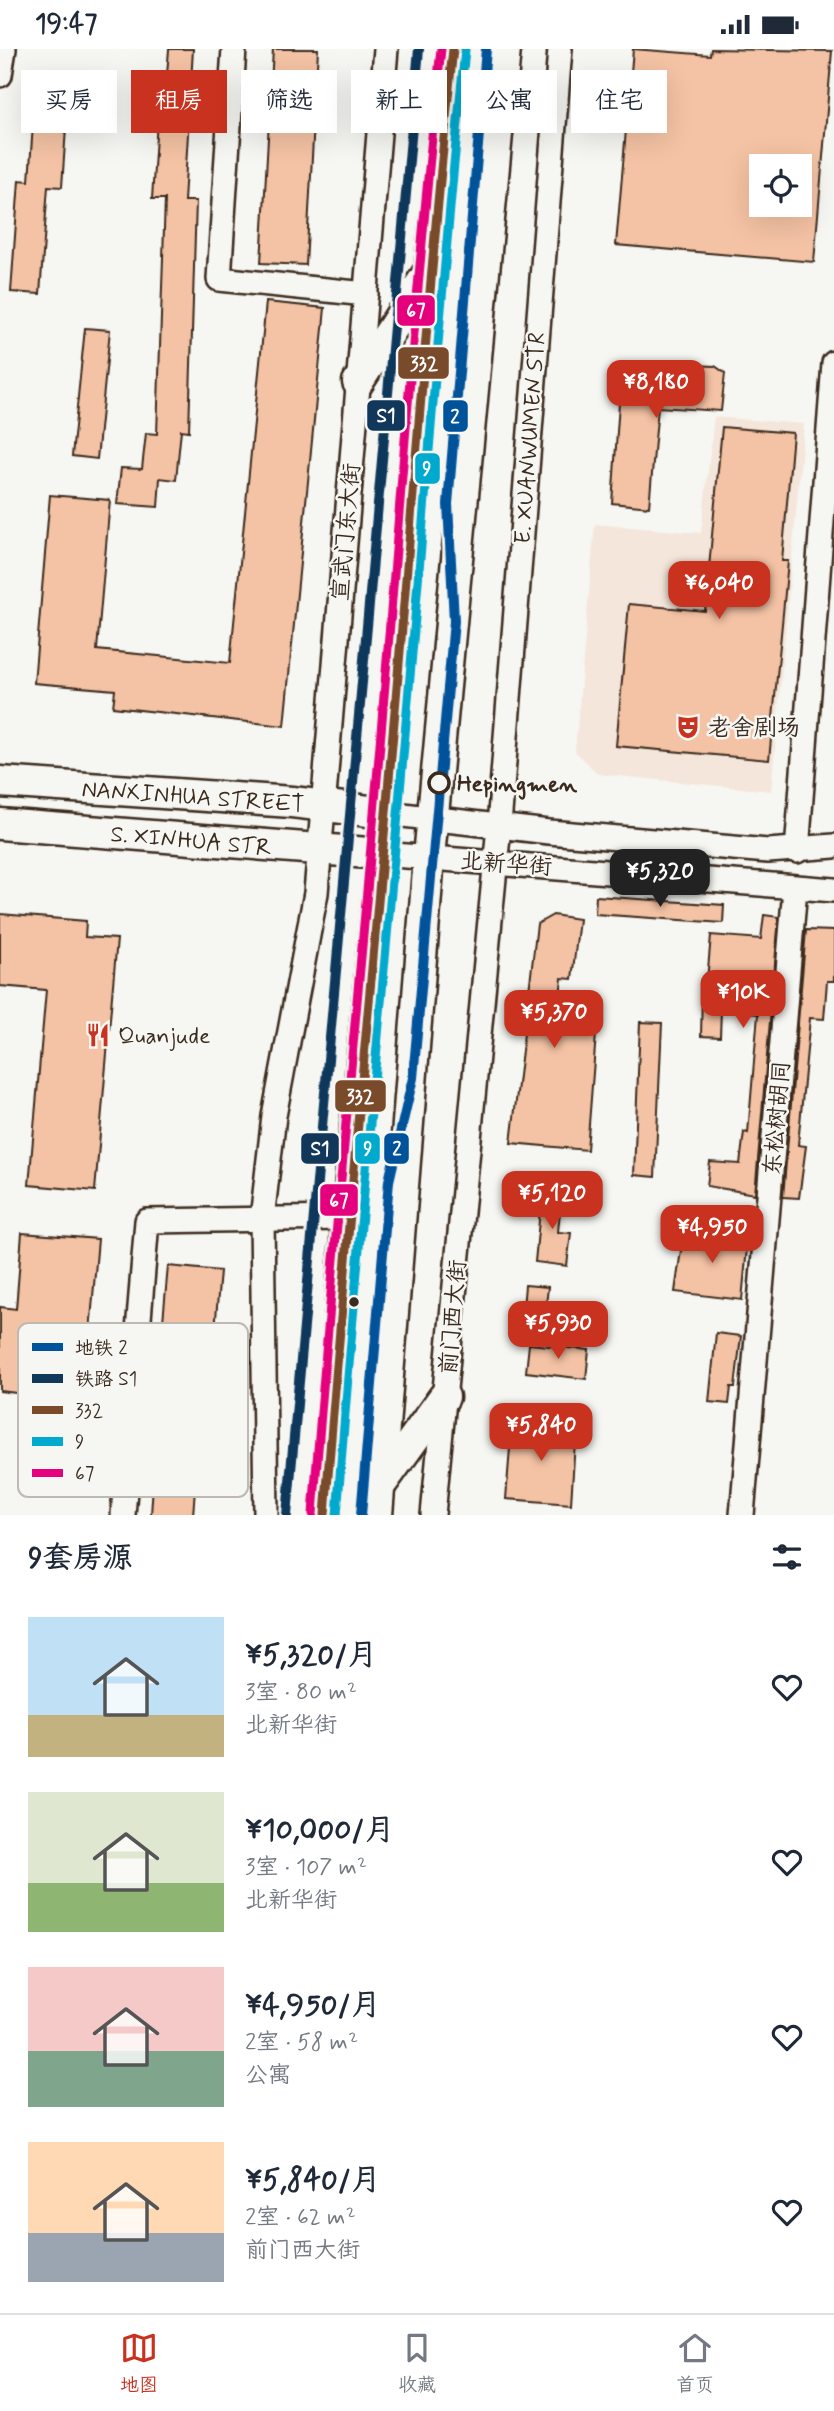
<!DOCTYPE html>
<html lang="zh">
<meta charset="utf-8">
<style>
:root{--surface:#fff;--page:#f6f6f7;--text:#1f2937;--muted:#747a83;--line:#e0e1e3;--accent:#c8321e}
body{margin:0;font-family:Mynerve,"LXGW WenKai TC",sans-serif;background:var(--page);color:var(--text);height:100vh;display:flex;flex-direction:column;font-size:26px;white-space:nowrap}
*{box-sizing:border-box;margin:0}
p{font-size:23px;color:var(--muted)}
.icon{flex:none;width:38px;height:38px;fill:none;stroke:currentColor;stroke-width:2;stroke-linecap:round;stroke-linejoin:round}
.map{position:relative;height:1466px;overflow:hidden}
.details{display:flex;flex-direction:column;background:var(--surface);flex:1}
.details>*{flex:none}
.top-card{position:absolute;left:21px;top:21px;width:793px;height:63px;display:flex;gap:14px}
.controls{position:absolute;left:749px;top:105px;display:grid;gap:14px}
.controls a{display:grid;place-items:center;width:63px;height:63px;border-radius:0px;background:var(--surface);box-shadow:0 7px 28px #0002;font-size:35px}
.price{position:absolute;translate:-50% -60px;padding:0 16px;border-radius:14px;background:var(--accent);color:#fff;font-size:23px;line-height:46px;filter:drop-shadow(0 2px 4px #0008)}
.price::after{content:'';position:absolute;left:50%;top:42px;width:21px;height:16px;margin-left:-10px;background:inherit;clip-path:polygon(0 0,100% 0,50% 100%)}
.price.on{background:#222;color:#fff}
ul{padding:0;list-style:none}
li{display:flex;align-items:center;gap:21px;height:175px;padding:0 28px}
li span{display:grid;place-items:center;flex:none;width:196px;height:140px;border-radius:0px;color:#555}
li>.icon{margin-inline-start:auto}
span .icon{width:84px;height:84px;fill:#fffc;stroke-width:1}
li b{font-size:30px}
h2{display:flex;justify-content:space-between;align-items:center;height:84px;padding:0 28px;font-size:30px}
.chip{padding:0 24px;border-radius:0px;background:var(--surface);box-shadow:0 7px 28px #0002;font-size:24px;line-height:63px}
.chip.on{background:var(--accent);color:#fff}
.status{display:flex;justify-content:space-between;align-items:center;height:49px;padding:0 35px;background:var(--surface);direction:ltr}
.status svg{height:19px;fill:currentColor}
.tab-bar{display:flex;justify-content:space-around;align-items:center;height:98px;border-top:2px solid var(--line);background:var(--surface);font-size:19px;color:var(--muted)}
.tab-bar a{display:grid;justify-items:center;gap:4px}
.tab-bar .on{color:var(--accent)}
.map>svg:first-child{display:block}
.built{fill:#f5e6db}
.building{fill:#f4c2a4;stroke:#3b2a1e;stroke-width:2;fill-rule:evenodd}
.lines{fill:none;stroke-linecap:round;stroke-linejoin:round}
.minor-casing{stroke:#3b2a1e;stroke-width:28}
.major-casing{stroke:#3b2a1e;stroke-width:35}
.minor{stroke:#f6f6f2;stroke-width:23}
.major{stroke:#f6f6f2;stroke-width:30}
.bus-1-casing{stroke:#f6f6f2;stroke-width:14}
.bus-2-casing{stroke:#f6f6f2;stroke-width:14}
.bus-3-casing{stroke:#f6f6f2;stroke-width:14}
.bus-1{stroke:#7a4b2a;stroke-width:9}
.bus-2{stroke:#00a9ce;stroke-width:9}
.bus-3{stroke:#e5007d;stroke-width:9}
.rail-1-casing{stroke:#f6f6f2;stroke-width:16}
.rail-1{stroke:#11385b;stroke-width:10}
.metro-1-casing{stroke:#f6f6f2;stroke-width:16}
.metro-1{stroke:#00529b;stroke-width:10}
.stop-dot{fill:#f6f6f2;stroke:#3b2a1e;stroke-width:3.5}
.bus-dot{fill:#3b2a1e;stroke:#f6f6f2;stroke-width:2.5}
.labels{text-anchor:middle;stroke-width:5;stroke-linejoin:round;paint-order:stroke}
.street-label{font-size:23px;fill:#3b2a1e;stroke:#f6f6f2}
.poi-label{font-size:23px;fill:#3b2a1e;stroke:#f6f6f2;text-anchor:start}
.stop-label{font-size:23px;font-weight:bold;fill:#3b2a1e;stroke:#f6f6f2;text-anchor:start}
.key{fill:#f6f6f2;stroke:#beb9b2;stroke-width:2}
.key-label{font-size:19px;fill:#3b2a1e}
.line-badge{stroke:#f6f6f2;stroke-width:2.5}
.badge-label{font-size:19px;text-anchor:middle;font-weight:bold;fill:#fff}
</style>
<div class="status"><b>19:47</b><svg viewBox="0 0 49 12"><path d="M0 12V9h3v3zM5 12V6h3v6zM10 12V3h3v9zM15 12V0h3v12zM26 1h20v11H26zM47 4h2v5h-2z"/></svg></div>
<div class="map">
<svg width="834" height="1466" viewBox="0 0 834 1466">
<rect width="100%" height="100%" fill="#f6f6f2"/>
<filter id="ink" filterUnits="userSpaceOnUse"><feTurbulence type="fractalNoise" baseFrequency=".0143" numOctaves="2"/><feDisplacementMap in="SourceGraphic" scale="14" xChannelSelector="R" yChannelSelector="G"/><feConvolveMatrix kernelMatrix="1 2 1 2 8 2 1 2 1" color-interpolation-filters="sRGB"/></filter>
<g filter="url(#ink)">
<path class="built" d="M714,368L804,375L771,742L598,725L575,702L595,475L701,484Z"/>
<g class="building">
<path d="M169,0H193L184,152H196L189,382L181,381L176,431L160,429L158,458L117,455L121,419L142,420L146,384L157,385L165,150H152L159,39H166Z"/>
<path d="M273,0H318L306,216L261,214Z"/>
<path d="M633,0L710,6L711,0L832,2L814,213L616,196ZM761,117H800V156H761Z"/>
<path d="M36,33L69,35L62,138L48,137L40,245L11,243L19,131L29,132Z"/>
<path d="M266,253L325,259L284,677L113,658L115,641L34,634L50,446L110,451L97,601L230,614Z"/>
<path d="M85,279L110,281L97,410L72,407Z"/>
<path d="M649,314L715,317L725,324L721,362L658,358L649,458L612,454L620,340Z"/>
<path d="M722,378L793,384L782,512H788L769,711L616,697L629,555L705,562Z"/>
<path d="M596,847L724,856L723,874L595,865Z"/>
<path d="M0,865L86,872L85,888L117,890L95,1142L29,1136L46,941L0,937Z"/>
<path d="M553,866L579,870L572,930L562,929L558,967L597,972L587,1101L511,1094L537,875Z"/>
<path d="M764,866L779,868L755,1145L707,1137L710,1113L740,1115L744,1083L748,1084L758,965L721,961L720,988L701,987L702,944H706L711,886L761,890Z"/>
<path d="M806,881L834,882V932H827L824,970L810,969L798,1096L806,1097L799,1149L783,1148Z"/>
<path d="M640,973L662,974L655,1128L634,1126Z"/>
<path d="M542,1140L562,1142L558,1183L571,1184L567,1217L535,1213Z"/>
<path d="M684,1180L748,1188L742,1251L675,1243Z"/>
<path d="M22,1184L98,1190L84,1352L0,1342V1258L16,1260Z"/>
<path d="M168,1217L220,1222L207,1376H200L193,1466H151L157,1372H154Z"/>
<path d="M525,1236L548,1238L543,1285L521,1283Z"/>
<path d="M716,1284L741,1287L735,1338H731L729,1355L709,1353Z"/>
<path d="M529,1295L589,1301L586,1330L526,1323Z"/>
<path d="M512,1373L576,1377L571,1455L506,1450Z"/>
</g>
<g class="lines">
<g class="minor-casing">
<g id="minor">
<path d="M234,0L219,230L366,245"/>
<path d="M0,26L4,0"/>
<path d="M386,764L549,783L768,802L834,797"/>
<path d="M797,802L834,314"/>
<path d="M381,805L834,841"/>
<path d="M123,1466L147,1172L348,1169"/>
<path d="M266,1466L262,1170L274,1067L316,844L386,0"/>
<path d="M433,1466L499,777L560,0"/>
<path d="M742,1466L795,839"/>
</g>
</g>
<g class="major-casing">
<g id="major">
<path d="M358,333L428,224"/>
<path d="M0,733L292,753L386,764"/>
<path d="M0,775L381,805"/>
<path d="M379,1438L444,1348"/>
<path d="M325,1466L349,1149L391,708L430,221L453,0"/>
<path d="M377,1466L429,808L505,0"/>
</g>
</g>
<use href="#minor" class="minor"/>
<use href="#major" class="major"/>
<g class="bus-1-casing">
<path id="bus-1" d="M325,1466C344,1213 369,960 391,707C412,471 428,235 453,0"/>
</g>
<g class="bus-2-casing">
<path id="bus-2" d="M337,1466C356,1213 381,961 403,708C424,472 441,237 465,1"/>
</g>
<g class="bus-3-casing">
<path id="bus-3" d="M313,1465C332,1212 357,960 379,707C399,471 416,235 441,0"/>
</g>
<use href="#bus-1" class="bus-1"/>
<use href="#bus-2" class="bus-2"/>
<use href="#bus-3" class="bus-3"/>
<g class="rail-1-casing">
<path id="rail-1" d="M287,1466L419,0"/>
</g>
<use href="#rail-1" class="rail-1"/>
<g class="metro-1-casing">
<path id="metro-1" d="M361,1466L389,1132L413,1029L454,572L448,455L486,0"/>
</g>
<use href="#metro-1" class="metro-1"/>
</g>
</g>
<defs>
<g id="theatre-bare" transform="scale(1.89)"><path d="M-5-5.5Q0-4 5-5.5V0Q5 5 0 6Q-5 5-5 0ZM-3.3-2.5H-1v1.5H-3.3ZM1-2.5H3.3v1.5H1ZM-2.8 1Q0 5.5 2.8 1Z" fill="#c8321e" stroke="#f6f6f2" stroke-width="2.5" paint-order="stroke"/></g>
<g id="restaurant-bare" transform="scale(1.89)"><path d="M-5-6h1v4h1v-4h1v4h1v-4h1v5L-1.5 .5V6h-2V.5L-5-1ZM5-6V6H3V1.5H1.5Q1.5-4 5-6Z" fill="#c8321e" stroke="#f6f6f2" stroke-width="2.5" paint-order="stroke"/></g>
</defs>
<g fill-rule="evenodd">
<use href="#theatre-bare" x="688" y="678"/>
<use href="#restaurant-bare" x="98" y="986"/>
</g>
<circle class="stop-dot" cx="439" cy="734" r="10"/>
<circle class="bus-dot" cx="354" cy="1253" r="6"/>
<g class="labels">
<g class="street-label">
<text transform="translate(529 389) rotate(-86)" y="8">E. XUANWUMEN STR</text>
<text transform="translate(345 483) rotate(-85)" y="8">宣武门东大街</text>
<text transform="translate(193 747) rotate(4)" y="8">NANXINHUA STREET</text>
<text transform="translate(191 791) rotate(5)" y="8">S. XINHUA STR</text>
<text transform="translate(506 814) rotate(4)" y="8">北新华街</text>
<text transform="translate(776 1069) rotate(-85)" y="8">东松树胡同</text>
<text transform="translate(452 1268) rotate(-85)" y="8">前门西大街</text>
</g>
<g class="poi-label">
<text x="708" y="686">老舍剧场</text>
<text x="118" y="994">Quanjude</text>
</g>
<g class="stop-label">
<text x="457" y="742">Hepingmen</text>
</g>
</g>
<rect x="18" y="1274" width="230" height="174" rx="10" class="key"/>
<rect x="32" y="1294" width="31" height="8" fill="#00529b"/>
<rect x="32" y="1325" width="31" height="9" fill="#11385b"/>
<rect x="32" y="1357" width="31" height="8" fill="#7a4b2a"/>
<rect x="32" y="1388" width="31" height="9" fill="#00a9ce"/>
<rect x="32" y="1420" width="31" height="8" fill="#e5007d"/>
<g class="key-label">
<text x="75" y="1305">地铁 2</text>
<text x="75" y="1336">铁路 S1</text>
<text x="75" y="1368">332</text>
<text x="75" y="1399">9</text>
<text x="75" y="1431">67</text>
</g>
<g class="line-badge">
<rect x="396" y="245" width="40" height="33" rx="7" fill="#e5007d"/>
<rect x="397" y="297" width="53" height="34" rx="7" fill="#7a4b2a"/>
<rect x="366" y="350" width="40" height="33" rx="7" fill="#11385b"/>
<rect x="442" y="350" width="27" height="34" rx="7" fill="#00529b"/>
<rect x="414" y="403" width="27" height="33" rx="7" fill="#00a9ce"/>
<rect x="334" y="1030" width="53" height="34" rx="7" fill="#7a4b2a"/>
<rect x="300" y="1083" width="40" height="33" rx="7" fill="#11385b"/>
<rect x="354" y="1083" width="27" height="33" rx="7" fill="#00a9ce"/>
<rect x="383" y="1083" width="27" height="33" rx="7" fill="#00529b"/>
<rect x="319" y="1134" width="40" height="34" rx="7" fill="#e5007d"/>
</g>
<g class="badge-label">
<text x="416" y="268">67</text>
<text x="424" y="321">332</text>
<text x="386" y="373">S1</text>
<text x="455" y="374">2</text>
<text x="427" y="426">9</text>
<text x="360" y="1054">332</text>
<text x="320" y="1106">S1</text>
<text x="368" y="1106">9</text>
<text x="397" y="1106">2</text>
<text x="339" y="1158">67</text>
</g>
</svg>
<div class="controls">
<a><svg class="icon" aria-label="locate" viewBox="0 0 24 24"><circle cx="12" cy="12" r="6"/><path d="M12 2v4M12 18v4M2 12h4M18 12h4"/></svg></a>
</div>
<b class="price" style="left:656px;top:371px">¥8,180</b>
<b class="price" style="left:719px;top:572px">¥6,040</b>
<b class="price on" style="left:660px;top:860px">¥5,320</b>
<b class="price" style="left:743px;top:981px">¥10K</b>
<b class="price" style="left:554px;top:1001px">¥5,370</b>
<b class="price" style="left:552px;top:1182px">¥5,120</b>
<b class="price" style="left:712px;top:1216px">¥4,950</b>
<b class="price" style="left:558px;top:1312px">¥5,930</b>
<b class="price" style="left:541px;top:1414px">¥5,840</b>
<div class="top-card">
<a class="chip">买房</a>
<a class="chip on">租房</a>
<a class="chip">筛选</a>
<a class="chip">新上</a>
<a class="chip">公寓</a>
<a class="chip">住宅</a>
</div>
</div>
<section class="details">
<h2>9套房源<svg class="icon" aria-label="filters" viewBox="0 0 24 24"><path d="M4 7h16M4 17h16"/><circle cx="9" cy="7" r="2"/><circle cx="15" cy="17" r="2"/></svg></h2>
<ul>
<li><span style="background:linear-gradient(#bfe0f5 70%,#c2b280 0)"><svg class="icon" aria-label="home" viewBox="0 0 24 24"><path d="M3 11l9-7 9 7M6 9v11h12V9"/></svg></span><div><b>¥5,320/月</b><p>3室 · 80 m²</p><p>北新华街</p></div><svg class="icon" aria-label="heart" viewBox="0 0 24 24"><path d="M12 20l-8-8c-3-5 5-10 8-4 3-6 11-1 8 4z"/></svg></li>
<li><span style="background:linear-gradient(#dfe7d0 65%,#8fb573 0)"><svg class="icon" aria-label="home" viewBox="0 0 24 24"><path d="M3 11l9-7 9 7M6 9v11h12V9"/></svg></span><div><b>¥10,000/月</b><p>3室 · 107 m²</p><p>北新华街</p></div><svg class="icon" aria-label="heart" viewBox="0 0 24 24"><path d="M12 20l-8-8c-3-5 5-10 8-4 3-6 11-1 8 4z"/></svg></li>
<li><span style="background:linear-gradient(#f6c9c9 60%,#7fa58c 0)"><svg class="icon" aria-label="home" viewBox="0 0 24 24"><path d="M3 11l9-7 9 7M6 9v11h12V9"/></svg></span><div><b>¥4,950/月</b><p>2室 · 58 m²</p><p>公寓</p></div><svg class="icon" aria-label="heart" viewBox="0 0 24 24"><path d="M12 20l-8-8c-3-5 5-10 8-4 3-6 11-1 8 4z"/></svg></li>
<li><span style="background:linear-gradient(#ffd9b3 65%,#9aa5b1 0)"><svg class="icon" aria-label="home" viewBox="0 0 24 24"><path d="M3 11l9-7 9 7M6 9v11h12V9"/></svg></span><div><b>¥5,840/月</b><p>2室 · 62 m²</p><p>前门西大街</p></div><svg class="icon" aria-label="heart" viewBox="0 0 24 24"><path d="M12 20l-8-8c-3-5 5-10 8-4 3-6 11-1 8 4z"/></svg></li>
</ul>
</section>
<nav class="tab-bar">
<a class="on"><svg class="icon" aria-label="map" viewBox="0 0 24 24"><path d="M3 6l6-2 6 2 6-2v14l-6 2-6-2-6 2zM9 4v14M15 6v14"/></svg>地图</a>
<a><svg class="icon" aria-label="saved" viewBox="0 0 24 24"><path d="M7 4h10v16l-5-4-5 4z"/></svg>收藏</a>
<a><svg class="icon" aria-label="home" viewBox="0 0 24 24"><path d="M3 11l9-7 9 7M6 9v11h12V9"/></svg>首页</a>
</nav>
